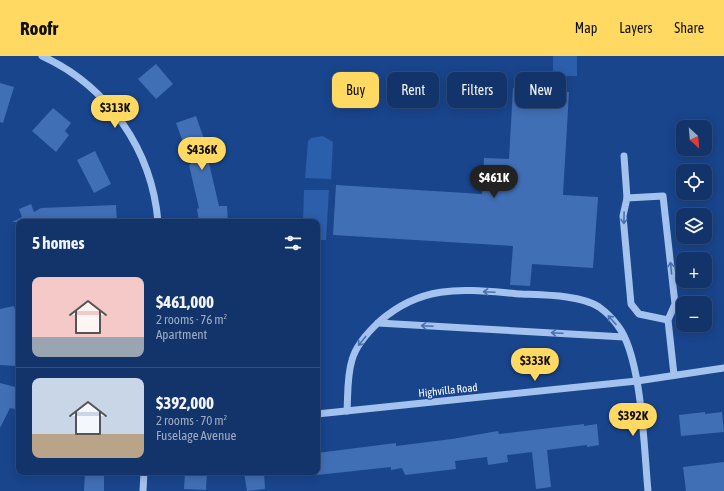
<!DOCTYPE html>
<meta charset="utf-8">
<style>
:root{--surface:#13346a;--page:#203f72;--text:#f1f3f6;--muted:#9daac1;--line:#324f7e;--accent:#ffd961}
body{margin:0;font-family:"Asap Condensed",sans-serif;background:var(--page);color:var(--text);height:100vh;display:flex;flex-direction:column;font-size:15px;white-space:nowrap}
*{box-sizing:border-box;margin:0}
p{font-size:13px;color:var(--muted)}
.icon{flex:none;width:22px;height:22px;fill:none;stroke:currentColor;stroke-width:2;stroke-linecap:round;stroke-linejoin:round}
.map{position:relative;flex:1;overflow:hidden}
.drawer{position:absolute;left:16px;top:163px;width:304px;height:256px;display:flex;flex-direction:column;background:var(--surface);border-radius:8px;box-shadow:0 2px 10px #0003,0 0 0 1px var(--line)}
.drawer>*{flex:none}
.guide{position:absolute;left:332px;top:16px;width:332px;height:36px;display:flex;gap:8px}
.needle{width:26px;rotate:154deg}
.controls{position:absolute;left:676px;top:64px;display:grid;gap:8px}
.controls a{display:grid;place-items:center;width:36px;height:36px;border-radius:8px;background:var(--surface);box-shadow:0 2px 10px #0003,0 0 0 1px var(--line);font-size:20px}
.price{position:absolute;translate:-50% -34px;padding:0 9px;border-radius:14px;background:var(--accent);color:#111;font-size:13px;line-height:26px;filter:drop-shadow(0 1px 2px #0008)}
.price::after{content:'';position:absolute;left:50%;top:24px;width:12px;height:9px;margin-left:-6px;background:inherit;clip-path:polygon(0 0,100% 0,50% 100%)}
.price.selected{background:#222;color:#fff}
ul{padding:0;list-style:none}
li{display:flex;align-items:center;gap:12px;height:100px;padding:0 16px}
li+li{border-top:1px solid var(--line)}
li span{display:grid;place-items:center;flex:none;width:112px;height:80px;border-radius:8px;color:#555}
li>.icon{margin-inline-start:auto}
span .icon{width:48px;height:48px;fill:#fffc;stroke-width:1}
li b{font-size:17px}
h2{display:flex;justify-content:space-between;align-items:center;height:48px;padding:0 16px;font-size:17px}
.pill{padding:0 14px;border-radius:8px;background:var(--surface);box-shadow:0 2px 10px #0003,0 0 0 1px var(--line);font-size:14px;line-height:36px}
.pill.selected{background:var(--accent);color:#111}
header{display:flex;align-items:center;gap:24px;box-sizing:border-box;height:56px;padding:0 20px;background:var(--accent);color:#111}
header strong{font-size:19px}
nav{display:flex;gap:22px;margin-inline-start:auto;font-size:14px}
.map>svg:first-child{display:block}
.green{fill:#2b5eab}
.building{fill:#416fb5}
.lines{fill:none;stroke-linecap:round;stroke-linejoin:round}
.minor{stroke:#a4c2ee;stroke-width:7}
.oneway{stroke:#4a71af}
.labels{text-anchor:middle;stroke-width:3;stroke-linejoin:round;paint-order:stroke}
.street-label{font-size:11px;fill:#fff;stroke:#19458d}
</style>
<header>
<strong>Roofr</strong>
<nav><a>Map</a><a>Layers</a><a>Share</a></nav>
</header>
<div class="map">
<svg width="724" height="435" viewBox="0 0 724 435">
<rect width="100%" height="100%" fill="#19458d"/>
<g class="green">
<rect x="553" y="0" width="24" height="20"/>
<path d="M323,80L333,86L331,123L305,122L308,85L311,82Z"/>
<path d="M304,134H329L326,184H317V166H303Z"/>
</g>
<g class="building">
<path d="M156,8L173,28L156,43L138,23Z"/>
<path d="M0,27L14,31L3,67L0,66Z"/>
<path d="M513,32L569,36L563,139L598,141L593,212L532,208L530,230L510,229L513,190L333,179L336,129L482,138L484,102L509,103Z"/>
<path d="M53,52L71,67L65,75L69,79L56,96L32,75Z"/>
<path d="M196,60L204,83L212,81L217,100L208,103L219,150H227L228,166H199L197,153L199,152L189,109L191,108L176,67Z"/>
<path d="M95,95L111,128L94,137L77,104Z"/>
<path d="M31,148L34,156L41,152L116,149L117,166H12L22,161L19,153Z"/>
<path d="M14,250L15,254L19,253L17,310L0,309V253Z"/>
<path d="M0,327L19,332L15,353L10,352L0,372Z"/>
<path d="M705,356V358L722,356L724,376L681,380L679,359Z"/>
<path d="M584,368V370L597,368L599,389L587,391V389L547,394L551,431L536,433L532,396L507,399L508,406L488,409L487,401L455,405L456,413L405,419L402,412L391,414V411L317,419V397L396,387V390L452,383L498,375L499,378Z"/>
<path d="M724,406V435H686L683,411Z"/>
<path d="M85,416H104V435H84Z"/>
<path d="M185,416H207L206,434L184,433Z"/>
<path d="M244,416H264L265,433L247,435Z"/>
</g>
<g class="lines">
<g class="minor">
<path d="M42,0C108,30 152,94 158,166"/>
<path d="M624,100L627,142"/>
<path d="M668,264L639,258L631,248L623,160L627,142L663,140L675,248L668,264L674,319"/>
<path d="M378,267L624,281"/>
<path d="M347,355C348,338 347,320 352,304C356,289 368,276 380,265C425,226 467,234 522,238C544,239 581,239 599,251C606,256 613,263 618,270C642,301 644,394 648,435"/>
<path d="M317,358L637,325L724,312"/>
<path d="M143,435L144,416"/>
</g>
</g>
<defs><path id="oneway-shaft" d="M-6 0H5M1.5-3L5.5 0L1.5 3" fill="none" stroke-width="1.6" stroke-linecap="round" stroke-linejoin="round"/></defs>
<g class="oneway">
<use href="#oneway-shaft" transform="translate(624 162) rotate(91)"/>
<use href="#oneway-shaft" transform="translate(671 212) rotate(-96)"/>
<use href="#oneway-shaft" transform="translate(489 236) rotate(-177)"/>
<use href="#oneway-shaft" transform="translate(612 264) rotate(-132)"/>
<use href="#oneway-shaft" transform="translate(427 270) rotate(-177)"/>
<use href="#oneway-shaft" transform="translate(557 277) rotate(-177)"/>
<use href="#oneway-shaft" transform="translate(362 285) rotate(129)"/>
</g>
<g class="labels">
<g class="street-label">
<text transform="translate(448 334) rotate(-6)" y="4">Highvilla Road</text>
</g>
</g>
</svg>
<div class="controls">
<a><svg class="needle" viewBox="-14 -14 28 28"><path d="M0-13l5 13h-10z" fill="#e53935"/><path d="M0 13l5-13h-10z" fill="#9daac1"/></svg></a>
<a><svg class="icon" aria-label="locate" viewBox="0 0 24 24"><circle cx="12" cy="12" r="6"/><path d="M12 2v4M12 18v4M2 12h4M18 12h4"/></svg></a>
<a><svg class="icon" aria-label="layers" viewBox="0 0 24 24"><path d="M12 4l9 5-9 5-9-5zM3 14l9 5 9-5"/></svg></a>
<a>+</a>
<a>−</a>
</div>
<b class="price" style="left:115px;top:73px">$313K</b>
<b class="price" style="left:202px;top:115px">$436K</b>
<b class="price selected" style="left:494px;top:143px">$461K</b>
<b class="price" style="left:535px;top:326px">$333K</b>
<b class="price" style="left:633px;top:381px">$392K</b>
<div class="guide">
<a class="pill selected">Buy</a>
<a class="pill">Rent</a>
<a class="pill">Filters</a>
<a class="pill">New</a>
</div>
<section class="drawer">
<h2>5 homes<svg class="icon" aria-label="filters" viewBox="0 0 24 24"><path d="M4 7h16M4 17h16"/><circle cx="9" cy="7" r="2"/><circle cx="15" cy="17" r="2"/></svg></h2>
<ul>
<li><span style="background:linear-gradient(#f6c9c9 75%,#9aa5b1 0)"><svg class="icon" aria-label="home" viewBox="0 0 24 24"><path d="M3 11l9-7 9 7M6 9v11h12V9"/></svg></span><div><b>$461,000</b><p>2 rooms · 76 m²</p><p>Apartment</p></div></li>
<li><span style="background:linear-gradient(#c9d6e8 70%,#b9a48a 0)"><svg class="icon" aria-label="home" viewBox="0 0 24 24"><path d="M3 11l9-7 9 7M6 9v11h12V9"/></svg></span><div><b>$392,000</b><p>2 rooms · 70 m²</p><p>Fuselage Avenue</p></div></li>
</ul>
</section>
</div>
